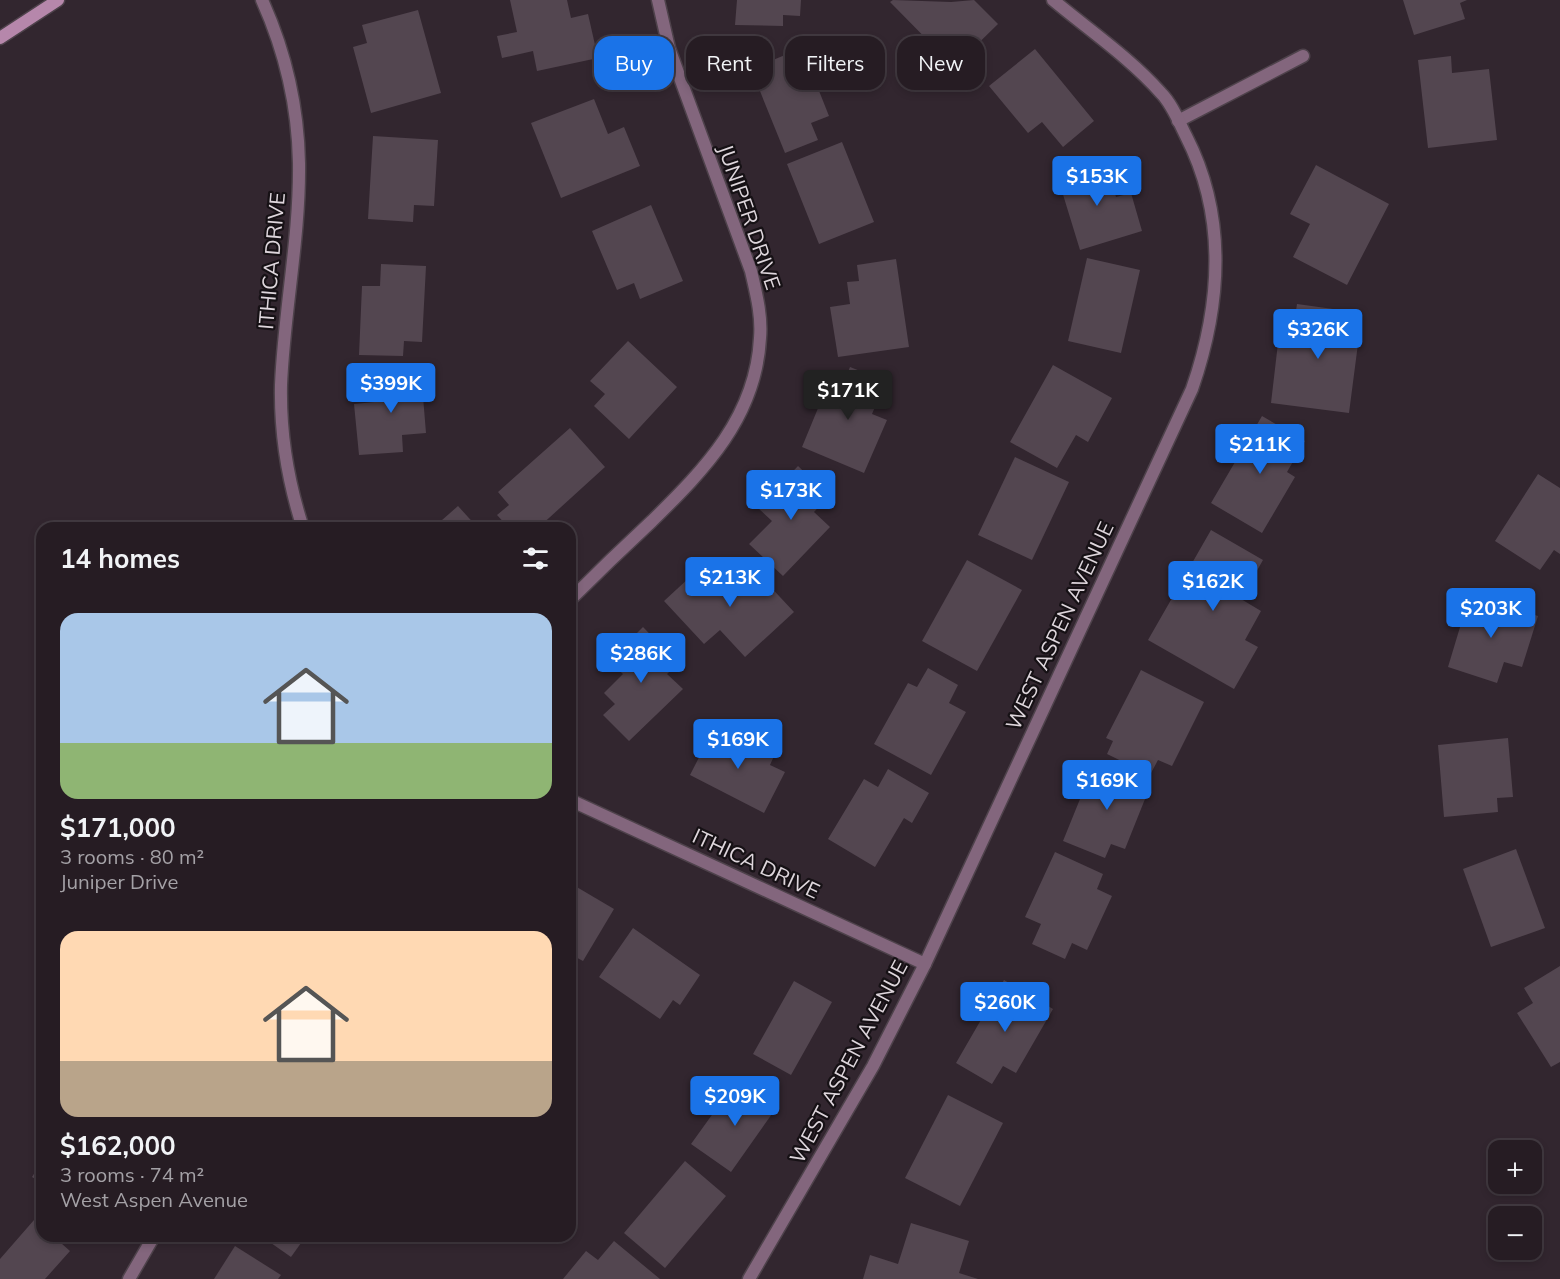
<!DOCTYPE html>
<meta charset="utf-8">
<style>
:root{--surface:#261c23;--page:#2e252b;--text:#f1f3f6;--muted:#a4a1a6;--line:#423a41;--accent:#1a73e8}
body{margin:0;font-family:Mulish,sans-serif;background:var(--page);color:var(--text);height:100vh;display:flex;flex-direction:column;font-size:22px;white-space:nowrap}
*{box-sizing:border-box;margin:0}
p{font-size:20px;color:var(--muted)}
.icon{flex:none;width:33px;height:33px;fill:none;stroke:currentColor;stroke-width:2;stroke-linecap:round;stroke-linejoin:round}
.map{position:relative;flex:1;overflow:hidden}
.sheet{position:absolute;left:36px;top:522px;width:540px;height:720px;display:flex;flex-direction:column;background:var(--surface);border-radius:18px;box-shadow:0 3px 9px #0003,0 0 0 2px var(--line)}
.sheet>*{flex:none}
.guide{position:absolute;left:594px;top:36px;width:570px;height:54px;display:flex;gap:12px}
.fabs{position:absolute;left:1488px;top:1140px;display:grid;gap:12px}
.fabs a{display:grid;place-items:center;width:54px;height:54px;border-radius:12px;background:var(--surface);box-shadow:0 3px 9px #0003,0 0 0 2px var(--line);font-size:30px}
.price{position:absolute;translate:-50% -51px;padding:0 14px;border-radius:6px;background:var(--accent);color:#fff;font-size:20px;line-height:39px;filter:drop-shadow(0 2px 3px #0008)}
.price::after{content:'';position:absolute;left:50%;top:36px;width:18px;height:14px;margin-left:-9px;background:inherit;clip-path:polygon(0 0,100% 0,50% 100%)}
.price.selected{background:#222;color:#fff}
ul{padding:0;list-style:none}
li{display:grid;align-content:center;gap:12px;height:318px;padding:0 24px}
li span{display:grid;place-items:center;height:186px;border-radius:18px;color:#555}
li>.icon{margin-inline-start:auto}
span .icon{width:108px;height:108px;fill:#fffc;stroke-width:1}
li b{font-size:26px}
h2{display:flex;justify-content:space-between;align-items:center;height:72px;padding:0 24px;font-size:26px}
.tag{padding:0 21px;border-radius:18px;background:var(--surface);box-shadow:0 3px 9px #0003,0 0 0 2px var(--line);font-size:21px;line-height:54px}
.tag.selected{background:var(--accent);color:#fff}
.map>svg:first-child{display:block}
.building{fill:#534650}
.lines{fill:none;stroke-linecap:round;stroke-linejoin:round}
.street-casing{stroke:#4e424b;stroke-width:15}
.secondary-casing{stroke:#4e424b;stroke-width:15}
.street{stroke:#83667d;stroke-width:12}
.secondary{stroke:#b687ab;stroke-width:12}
.labels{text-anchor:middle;stroke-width:4.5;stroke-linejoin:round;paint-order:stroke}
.street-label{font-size:21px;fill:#ded6dc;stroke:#161115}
</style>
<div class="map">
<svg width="1560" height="1279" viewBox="0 0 1560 1279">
<rect width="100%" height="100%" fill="#32262f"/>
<g class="building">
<path d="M510,0H567L571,18L588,14L598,58L537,71L533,51L502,58L497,36L517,32Z"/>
<path d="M737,0H801L800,16L783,15V26L735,25Z"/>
<path d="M893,0L951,2L974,0L998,24L954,67L890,2Z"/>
<path d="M1403,0H1467L1460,3L1465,19L1414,35Z"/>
<path d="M418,10L441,93L371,113L353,47L367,43L362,25Z"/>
<path d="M802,48L829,116L811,123L818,140L785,153L751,69Z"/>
<path d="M1035,49L1094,121L1063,147L1042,122L1028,133L989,86Z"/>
<path d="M1451,56L1452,73L1489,69L1497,140L1428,148L1418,60Z"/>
<path d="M594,99L608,134L624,127L640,166L561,198L531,123Z"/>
<path d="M373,136L438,140L434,206L414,205L413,222L368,219Z"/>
<path d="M842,142L874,222L819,244L787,164Z"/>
<path d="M1105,161L1116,197L1131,193L1142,231L1080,250L1057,175Z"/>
<path d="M1316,165L1389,204L1347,285L1293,257L1310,224L1290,214Z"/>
<path d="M651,205L683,281L640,299L634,283L617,290L592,231Z"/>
<path d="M1087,258L1140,270L1121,353L1068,341Z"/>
<path d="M896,259L909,347L838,357L830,307L850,304L847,282L859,281L857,265Z"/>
<path d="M381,264L426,266L422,342L404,341L403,356L359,355L362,286H380Z"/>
<path d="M1297,304L1362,313L1349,413L1271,403L1278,343L1291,345Z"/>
<path d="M628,341L677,387L629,439L594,406L605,394L590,381Z"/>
<path d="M1053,365L1112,398L1088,442L1076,435L1057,468L1010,442Z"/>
<path d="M850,367L886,381L872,414L887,420L864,473L802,447L828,384L841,389Z"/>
<path d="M421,372L426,433L402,435L403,452L359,455L354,404L374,402L371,376Z"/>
<path d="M1262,416L1305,441L1287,472L1295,477L1262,533L1211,503Z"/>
<path d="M570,428L605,467L538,528H509L497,515L509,505L498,492Z"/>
<path d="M1015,457L1069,482L1032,560L978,535Z"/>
<path d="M798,466L829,496L814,512L830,527L783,576L749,544L772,521L758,508Z"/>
<path d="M1538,474L1560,488V554L1554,550L1540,570L1495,541Z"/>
<path d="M458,506L478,528H433Z"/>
<path d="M1211,530L1263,560L1241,599L1261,611L1245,640L1258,647L1234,689L1148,640Z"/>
<path d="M967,560L1022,590L977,671L922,641Z"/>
<path d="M703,565L726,590L751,566L794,612L745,657L720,630L704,644L664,601Z"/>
<path d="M1470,594L1538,616L1522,667L1504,662L1497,683L1448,667Z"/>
<path d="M643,627L678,663L667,674L683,689L629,741L603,715L615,704L604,693L623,674L609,661Z"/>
<path d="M928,668L958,685L949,703L966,712L931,775L874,744L908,683L917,687Z"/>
<path d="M1141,670L1204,702L1172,766L1158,760L1150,775L1107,754L1113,741L1106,738Z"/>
<path d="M715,726L774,756L770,765L785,772L764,813L690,775Z"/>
<path d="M1508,738L1513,797L1497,798L1498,812L1444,817L1438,745Z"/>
<path d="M1095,762L1151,784L1125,849L1111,844L1105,858L1063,841Z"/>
<path d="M888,769L929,793L912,823L904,818L875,867L828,839L864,779L878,787Z"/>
<path d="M1516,849L1545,928L1491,947L1463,869Z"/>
<path d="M1055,852L1103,874L1097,889L1112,896L1087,950L1072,943L1065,959L1032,944L1041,924L1025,917Z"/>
<path d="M575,886L614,909L583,961L570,954V895Z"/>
<path d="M633,928L700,975L680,1005L673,1000L660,1019L599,977Z"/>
<path d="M1560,966V1062L1551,1067L1517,1013L1533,1003L1524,988Z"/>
<path d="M1004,980L1053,1009L1016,1073L1003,1066L992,1084L956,1063Z"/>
<path d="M794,981L832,1002L791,1075L753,1054Z"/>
<path d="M732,1087L747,1098L754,1087L779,1104L731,1172L691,1144Z"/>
<path d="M948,1095L1003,1123L960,1206L905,1178Z"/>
<path d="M42,1161V1183L32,1177Z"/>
<path d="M685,1161L726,1196L665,1268L624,1233Z"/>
<path d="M34,1220L42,1227V1236H53L70,1251L45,1279H0V1259Z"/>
<path d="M911,1223L969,1241L959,1273L978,1279H863L870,1255L898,1264Z"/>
<path d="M261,1236H306L291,1257Z"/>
<path d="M614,1241L660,1279H563L586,1251L598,1260Z"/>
<path d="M235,1246L281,1275L278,1279H214Z"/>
</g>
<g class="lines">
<g class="street-casing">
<g id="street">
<path d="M262,0C285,51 298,107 299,163C300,237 284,311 281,385C280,433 288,482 303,528"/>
<path d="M1178,121L1303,56"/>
<path d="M570,600C597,573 624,547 652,521C705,469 756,417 760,338C762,315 756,293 751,271L669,48L658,0"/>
<path d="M570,800L925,964"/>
<path d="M129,1279L154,1236"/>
<path d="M749,1279L873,1066L925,964L1192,389C1221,305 1228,218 1186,136C1179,122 1172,104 1161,93C1130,58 1089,30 1053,0"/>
</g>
</g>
<g class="secondary-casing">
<path id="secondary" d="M0,38L58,0"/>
</g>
<use href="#street" class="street"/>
<use href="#secondary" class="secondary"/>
</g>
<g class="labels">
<g class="street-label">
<text transform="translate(749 217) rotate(71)" y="7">JUNIPER DRIVE</text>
<text transform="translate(272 261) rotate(-85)" y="7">ITHICA DRIVE</text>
<text transform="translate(1060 626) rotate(-65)" y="7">WEST ASPEN AVENUE</text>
<text transform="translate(756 864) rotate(25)" y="7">ITHICA DRIVE</text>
<text transform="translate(849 1062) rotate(-62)" y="7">WEST ASPEN AVENUE</text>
</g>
</g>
</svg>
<div class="fabs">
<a>+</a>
<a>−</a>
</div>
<b class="price" style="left:1097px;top:207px">$153K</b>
<b class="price" style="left:1318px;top:360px">$326K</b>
<b class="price" style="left:391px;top:414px">$399K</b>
<b class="price selected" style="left:848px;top:421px">$171K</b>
<b class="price" style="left:1260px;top:475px">$211K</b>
<b class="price" style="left:791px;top:521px">$173K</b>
<b class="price" style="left:730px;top:608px">$213K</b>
<b class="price" style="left:1213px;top:612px">$162K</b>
<b class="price" style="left:1491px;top:639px">$203K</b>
<b class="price" style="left:641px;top:684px">$286K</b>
<b class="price" style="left:738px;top:770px">$169K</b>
<b class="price" style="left:1107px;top:811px">$169K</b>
<b class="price" style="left:1005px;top:1033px">$260K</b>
<b class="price" style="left:735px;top:1127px">$209K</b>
<div class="guide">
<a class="tag selected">Buy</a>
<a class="tag">Rent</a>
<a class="tag">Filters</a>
<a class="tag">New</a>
</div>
<section class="sheet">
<h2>14 homes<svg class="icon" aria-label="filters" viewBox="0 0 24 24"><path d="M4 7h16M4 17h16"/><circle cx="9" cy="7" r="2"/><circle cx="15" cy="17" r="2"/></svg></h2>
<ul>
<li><span style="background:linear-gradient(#a9c7e8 70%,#8fb573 0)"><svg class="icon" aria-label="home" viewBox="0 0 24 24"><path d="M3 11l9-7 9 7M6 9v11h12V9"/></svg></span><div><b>$171,000</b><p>3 rooms · 80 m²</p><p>Juniper Drive</p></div></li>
<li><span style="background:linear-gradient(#ffd9b3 70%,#b9a48a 0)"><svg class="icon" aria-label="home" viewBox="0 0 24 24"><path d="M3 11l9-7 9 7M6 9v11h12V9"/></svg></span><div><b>$162,000</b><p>3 rooms · 74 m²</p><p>West Aspen Avenue</p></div></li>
</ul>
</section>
</div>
